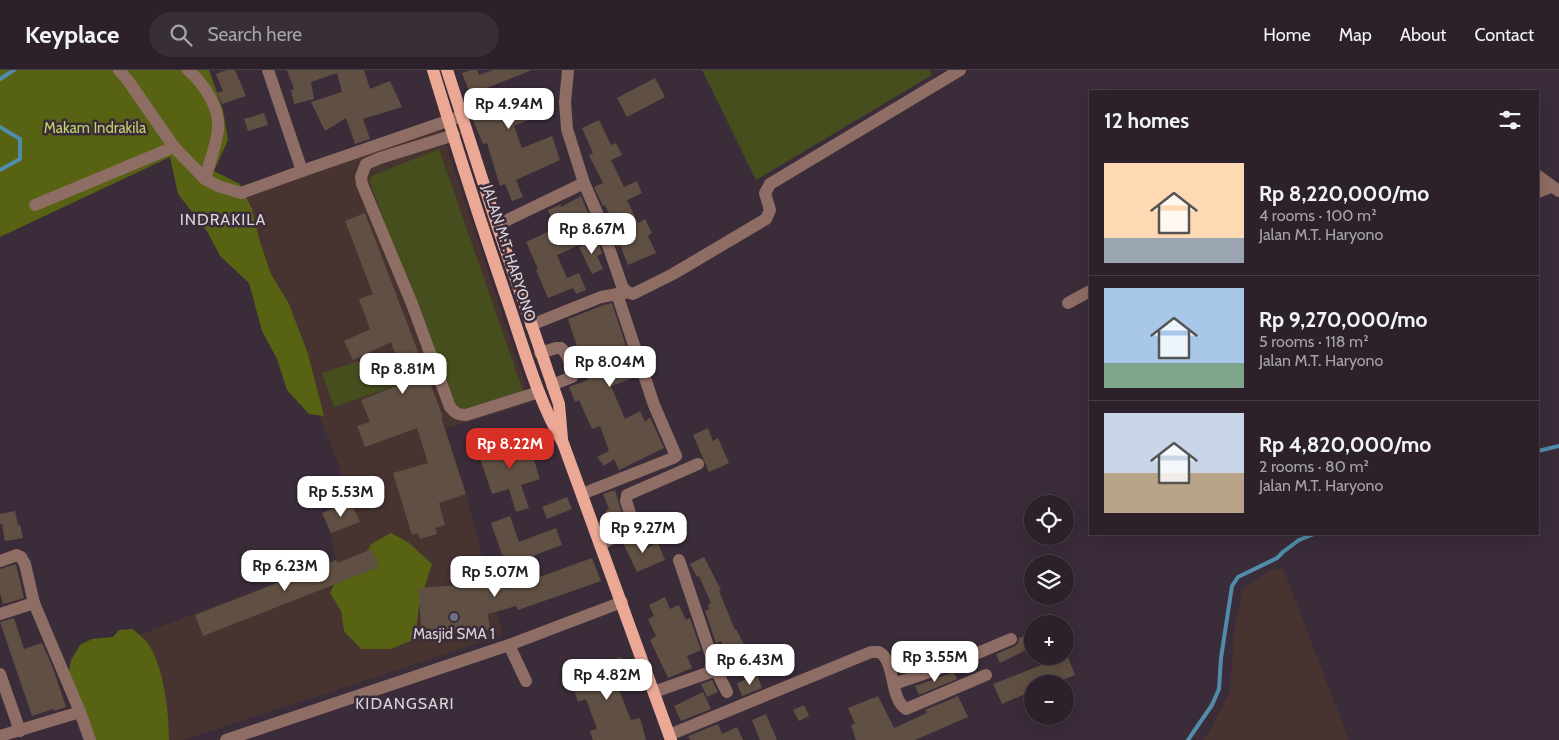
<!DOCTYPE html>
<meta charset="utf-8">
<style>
:root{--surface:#2c212b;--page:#382e37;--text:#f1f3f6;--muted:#a6a3a9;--line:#483e47;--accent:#d93025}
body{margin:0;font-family:Cabin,sans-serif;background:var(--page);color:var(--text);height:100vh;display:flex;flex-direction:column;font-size:19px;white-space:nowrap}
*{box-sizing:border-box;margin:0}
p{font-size:16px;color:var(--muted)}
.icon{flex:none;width:28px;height:28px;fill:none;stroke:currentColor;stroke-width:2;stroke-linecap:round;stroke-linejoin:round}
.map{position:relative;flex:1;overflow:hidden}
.details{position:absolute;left:1089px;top:20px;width:450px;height:445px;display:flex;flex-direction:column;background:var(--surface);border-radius:0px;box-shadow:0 5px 20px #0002,0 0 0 1px var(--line)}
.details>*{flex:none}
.tools{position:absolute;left:1024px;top:425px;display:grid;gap:10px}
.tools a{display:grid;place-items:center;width:50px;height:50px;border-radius:50%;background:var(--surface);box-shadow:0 5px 20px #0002,0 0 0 1px var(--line);font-size:25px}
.price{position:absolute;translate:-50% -42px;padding:0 11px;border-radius:10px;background:#fff;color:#222;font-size:16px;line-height:32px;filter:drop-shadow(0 1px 2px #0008)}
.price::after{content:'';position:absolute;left:50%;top:30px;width:15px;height:11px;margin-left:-8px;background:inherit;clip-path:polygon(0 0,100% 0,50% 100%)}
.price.current{background:var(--accent);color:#fff}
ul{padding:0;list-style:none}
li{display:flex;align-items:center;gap:15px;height:125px;padding:0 15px}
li+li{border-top:1px solid var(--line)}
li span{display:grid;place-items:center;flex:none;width:140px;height:100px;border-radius:0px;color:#555}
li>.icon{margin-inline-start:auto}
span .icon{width:60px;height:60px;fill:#fffc;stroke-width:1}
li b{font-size:21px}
h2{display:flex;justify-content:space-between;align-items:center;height:60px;padding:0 15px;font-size:21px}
header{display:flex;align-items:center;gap:30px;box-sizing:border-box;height:70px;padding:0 25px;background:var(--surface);border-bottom:1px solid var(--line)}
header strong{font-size:24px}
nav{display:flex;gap:28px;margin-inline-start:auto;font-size:18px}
.search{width:350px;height:45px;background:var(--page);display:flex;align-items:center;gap:12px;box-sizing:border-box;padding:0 18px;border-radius:28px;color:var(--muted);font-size:19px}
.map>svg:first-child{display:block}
.education{fill:#473330}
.green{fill:#464e1e}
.forest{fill:#576213}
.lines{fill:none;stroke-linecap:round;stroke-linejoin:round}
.stream{stroke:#518cab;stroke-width:4}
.building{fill:#605043}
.minor{stroke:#8e6d64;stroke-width:12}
.major{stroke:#eba895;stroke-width:12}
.worship-dot{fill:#6b7280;stroke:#3a2c39;stroke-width:2}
.labels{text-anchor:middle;stroke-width:5;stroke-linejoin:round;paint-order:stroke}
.park-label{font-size:15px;fill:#c1d36d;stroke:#3a2c39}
.street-label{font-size:15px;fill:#dcd3db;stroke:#3a2c39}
.poi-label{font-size:15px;fill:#dcd3db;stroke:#3a2c39}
.neighbourhood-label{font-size:16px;letter-spacing:1px;fill:#dcd3db;stroke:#3a2c39}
</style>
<header>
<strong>Keyplace</strong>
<div class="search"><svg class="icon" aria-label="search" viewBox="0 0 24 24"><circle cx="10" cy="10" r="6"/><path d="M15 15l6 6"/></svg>Search here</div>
<nav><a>Home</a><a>Map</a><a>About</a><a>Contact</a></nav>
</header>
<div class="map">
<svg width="1559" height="670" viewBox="0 0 1559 670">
<rect width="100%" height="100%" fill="#3a2c39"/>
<g class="education">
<path d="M440,56L531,333L445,359L466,424L503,565L184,670H150L115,574L336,490L331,463L360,452L238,131Z"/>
<path d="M1283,498L1349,670H1203L1208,664L1230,622L1234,562L1243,518L1269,501Z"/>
</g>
<g class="green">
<path d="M702,0H930L932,5L756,110Z"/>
<path d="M439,79L523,321L462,340L451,332L369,110L374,105Z"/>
<path d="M384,283L397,315L334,337L322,303Z"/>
</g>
<g class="forest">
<path d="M0,0H209L223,40L228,70L214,101L240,114L252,139L260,172L271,204L289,234L308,284L324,346L309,344L287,320L277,289L262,261L249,213L220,186L207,161L178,124L170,87L0,167Z"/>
<path d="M391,463L409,473L432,494L419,535L415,569L391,579H361L344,561L341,541L330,523L337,509L358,499L371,474Z"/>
<path d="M133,559C138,564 145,569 149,575C164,598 169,643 169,670H90L67,612L71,590L80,575L92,569L113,567L119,560Z"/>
</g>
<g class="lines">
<g class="stream">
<path d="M0,9L14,0"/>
<path d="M0,57L20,69V89L0,100"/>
<path d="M1538,381L1559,376"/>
<path d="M1188,670L1212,635L1219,619L1221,588L1232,516L1238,507L1277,488L1283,482L1299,470L1314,464"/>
</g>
</g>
<g class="building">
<path d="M227,0H235L246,26L222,34L217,23L223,21L216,4Z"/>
<path d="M287,0H364L370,19L390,11L402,37L363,49L370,69L355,74L346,48L325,61L311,32L342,22L337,3L311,12L314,29L294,34L291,20L294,19Z"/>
<path d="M471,0H477L479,5L493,0H532L484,19L493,42L517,33L515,30L539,20L548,42L514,56L522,78L552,66L560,90L516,110L523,127L512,131L505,114L500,116L487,73L483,74L473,50L479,47L462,3Z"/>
<path d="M655,8L665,27L627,47L617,28Z"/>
<path d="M264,43L268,55L248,61L244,49Z"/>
<path d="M599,50L611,75L616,73L622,85L611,90L624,117L637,111L642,123L627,130L638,153L645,149L652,163L648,166L656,183L628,195L620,175L617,177L613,165L618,163L605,135L603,136L594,117L603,113L589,85L593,83L582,58Z"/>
<path d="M581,126L588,143L574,151L584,173L557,185L567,208L579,203L586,220L576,224L573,218L548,228L536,200L538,199L526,172L556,158L548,140L560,135L561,137Z"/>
<path d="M365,143L443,347H441L466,424L439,433L445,455L435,458L437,464L420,469L418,463L412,465L393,403L428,393L417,358L365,377L357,356L370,352L361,330L406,312L391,272L353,290L344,271L370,259L359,229L373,224L345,151Z"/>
<path d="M597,168L602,184L597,186L603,199L592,204L579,177Z"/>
<path d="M612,233L636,307L611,316L625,349L640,341L645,352L650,347L664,378L619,400L614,389L604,396L597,387L609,381L600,356L592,359L579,330L575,332L569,317L588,310L568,249L604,235Z"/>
<path d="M708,358L713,371L718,368L729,393L709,402L693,365Z"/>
<path d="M527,367L540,409L521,415L529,438L516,442L509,419L492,424L478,382Z"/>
<path d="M615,420L625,454L614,459L606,440L609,439L603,424Z"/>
<path d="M567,427L572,439L547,449L542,437Z"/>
<path d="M351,432L360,452L331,463L322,443Z"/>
<path d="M15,441L18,455H20L23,468L5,471L2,454H0V444Z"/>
<path d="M510,446L519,472L556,458L562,475L506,496L491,453Z"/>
<path d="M636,466L643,480L658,473L665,490L637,502L623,473Z"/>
<path d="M372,479L379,497L203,566L195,545L336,490L337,493Z"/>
<path d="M704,487L721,520L719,521L735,560L736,559L749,584L732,593L721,571L716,573L705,541L709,539L708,535L711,533L699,506L697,507L690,494Z"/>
<path d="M592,488L601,511L518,540L516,536L488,544L490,560L422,565L418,518L489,513L483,495L497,490L506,519Z"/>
<path d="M16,494L24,528L3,534L0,523V499Z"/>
<path d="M665,527L670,539L679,535L686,550L690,548L701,580L687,586L692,598L668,608L650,570L656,566L648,549L654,546L649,535Z"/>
<path d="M14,548L24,579L42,573L53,598L66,637L54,641L53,639L32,646L0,552Z"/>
<path d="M1032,562V577L1000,593L996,584L1015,576L1018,573L1019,568Z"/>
<path d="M1067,585L1075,605L1052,614H1029L1032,621L1002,634L993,614Z"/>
<path d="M621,587L630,614L618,618L631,650L640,648L646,670H593L590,661L597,659L586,629L578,632L569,605Z"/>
<path d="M954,602L957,609L919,625L915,616Z"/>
<path d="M757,605L762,618L742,626L737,613Z"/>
<path d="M712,610L718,622L707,627L701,614Z"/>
<path d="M703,622L711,639L681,651L674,636Z"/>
<path d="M878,626L894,658L927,643L925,640L958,626L968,647L915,670H856L851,655L855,654L848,638Z"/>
<path d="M804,635L809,646L799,651L793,640Z"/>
<path d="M766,644L777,670H760L752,650Z"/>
<path d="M718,654L722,664L737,657L743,670H690L688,666Z"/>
</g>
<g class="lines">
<g class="minor">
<path d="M119,0L129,12L174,77L205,109L218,116L241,123L302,101L268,0"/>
<path d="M188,0C203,13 220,37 218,59C217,73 209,94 205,109"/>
<path d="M568,0L565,32L567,59L584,113"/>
<path d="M454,65L380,88L366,94L361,107L362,114L412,234L450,337C455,343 458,345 466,345L539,322"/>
<path d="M302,101L459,47"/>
<path d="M1538,106L1559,121"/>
<path d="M1538,122L1551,117"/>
<path d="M35,135L174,77"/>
<path d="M497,155L584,113L597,143L622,216L627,222L633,224L673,204L766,149L770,140L765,123L770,114L960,0"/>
<path d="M1068,233L1090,221"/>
<path d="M531,255L601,227L624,223"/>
<path d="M540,283L556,278H561C568,284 573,299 572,307L552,315"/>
<path d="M582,424L673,388L676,386L654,335L617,224"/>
<path d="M600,474L631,460L634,455L626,431L627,425L698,394"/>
<path d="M0,491L17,485L21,487L25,494L34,533L80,642"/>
<path d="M0,544L34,533"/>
<path d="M509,575L526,611"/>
<path d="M716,600L727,622"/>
<path d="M0,604L20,661"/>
<path d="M894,614L952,594L1011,569"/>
<path d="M654,622L716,600L679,490"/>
<path d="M669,665L871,582H879C896,591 889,628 906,639L986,605"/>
<path d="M0,666L80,642L90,670"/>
<path d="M226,670L509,575L622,532"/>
</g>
<g class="major">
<path d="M433,0C457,79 482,157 509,235C525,282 538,330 563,373L671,670"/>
<path d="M447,0L497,155L559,334L562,369"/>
</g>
</g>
<circle class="worship-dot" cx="454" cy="547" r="5"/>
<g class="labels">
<g class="park-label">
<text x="95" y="63">Makam Indrakila</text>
</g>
<g class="street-label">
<text transform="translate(509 183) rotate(72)" y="5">JALAN M.T. HARYONO</text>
</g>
<g class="poi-label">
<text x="454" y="569">Masjid SMA 1</text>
</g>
<g class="neighbourhood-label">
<text x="223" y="155">INDRAKILA</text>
<text x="405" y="639">KIDANGSARI</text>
</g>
</g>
</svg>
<div class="tools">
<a><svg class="icon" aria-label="locate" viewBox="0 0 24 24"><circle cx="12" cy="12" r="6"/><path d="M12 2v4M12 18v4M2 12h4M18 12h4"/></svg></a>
<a><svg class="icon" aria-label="layers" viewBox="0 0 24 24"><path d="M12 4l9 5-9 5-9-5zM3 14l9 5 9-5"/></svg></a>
<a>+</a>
<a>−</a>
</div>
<b class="price" style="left:509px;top:60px">Rp 4.94M</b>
<b class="price" style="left:592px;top:185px">Rp 8.67M</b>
<b class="price" style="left:610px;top:318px">Rp 8.04M</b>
<b class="price" style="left:403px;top:325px">Rp 8.81M</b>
<b class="price current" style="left:510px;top:400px">Rp 8.22M</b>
<b class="price" style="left:341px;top:448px">Rp 5.53M</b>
<b class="price" style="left:643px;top:484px">Rp 9.27M</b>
<b class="price" style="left:285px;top:522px">Rp 6.23M</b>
<b class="price" style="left:495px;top:528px">Rp 5.07M</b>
<b class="price" style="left:935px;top:613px">Rp 3.55M</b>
<b class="price" style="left:750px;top:616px">Rp 6.43M</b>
<b class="price" style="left:607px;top:631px">Rp 4.82M</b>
<section class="details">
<h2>12 homes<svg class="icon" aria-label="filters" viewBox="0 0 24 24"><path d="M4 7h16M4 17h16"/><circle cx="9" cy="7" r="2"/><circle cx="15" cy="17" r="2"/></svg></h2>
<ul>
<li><span style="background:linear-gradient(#ffd9b3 75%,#9aa5b1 0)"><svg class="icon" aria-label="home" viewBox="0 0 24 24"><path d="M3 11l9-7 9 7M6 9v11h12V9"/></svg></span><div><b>Rp 8,220,000/mo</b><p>4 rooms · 100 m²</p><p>Jalan M.T. Haryono</p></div></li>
<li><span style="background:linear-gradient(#a9c7e8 75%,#7fa58c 0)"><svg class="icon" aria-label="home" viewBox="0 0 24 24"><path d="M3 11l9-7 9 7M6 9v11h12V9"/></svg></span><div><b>Rp 9,270,000/mo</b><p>5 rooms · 118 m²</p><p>Jalan M.T. Haryono</p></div></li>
<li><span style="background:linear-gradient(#c9d6e8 60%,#b9a48a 0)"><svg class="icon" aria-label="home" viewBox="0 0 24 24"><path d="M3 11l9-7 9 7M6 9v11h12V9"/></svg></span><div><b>Rp 4,820,000/mo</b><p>2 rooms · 80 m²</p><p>Jalan M.T. Haryono</p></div></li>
</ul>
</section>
</div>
